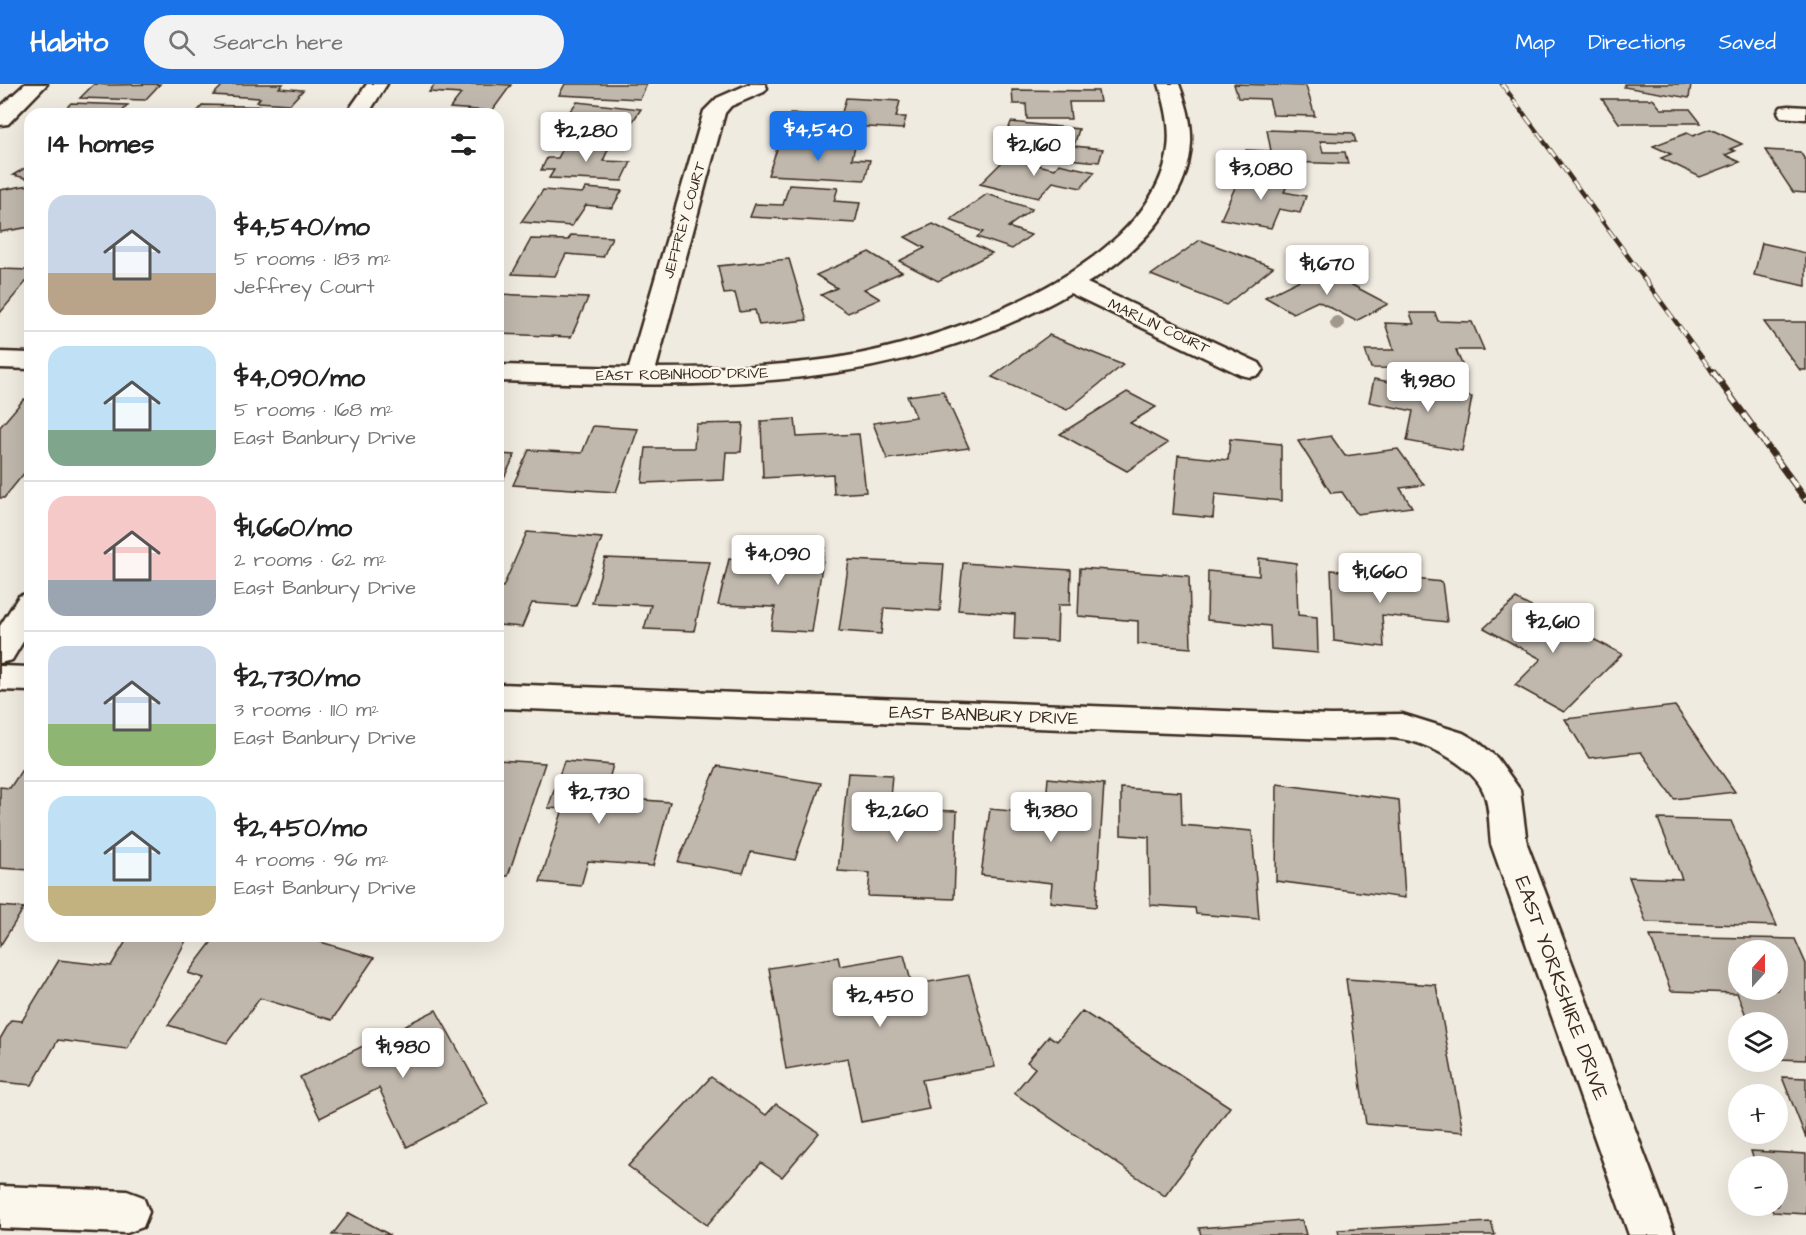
<!DOCTYPE html>
<meta charset="utf-8">
<style>
:root{--surface:#fff;--page:#f2f2f2;--text:#222;--muted:#767676;--line:#e0e0e0;--accent:#1a73e8}
body{margin:0;font-family:"Architects Daughter",sans-serif;background:var(--page);color:var(--text);height:100vh;display:flex;flex-direction:column;font-size:22px;white-space:nowrap}
*{box-sizing:border-box;margin:0}
p{font-size:20px;color:var(--muted)}
.icon{flex:none;width:33px;height:33px;fill:none;stroke:currentColor;stroke-width:2;stroke-linecap:round;stroke-linejoin:round}
.map{position:relative;flex:1;overflow:hidden}
.details{position:absolute;left:24px;top:24px;width:480px;height:834px;display:flex;flex-direction:column;background:var(--surface);border-radius:18px;box-shadow:0 6px 24px #0002}
.details>*{flex:none}
.needle{width:39px;rotate:21deg}
.controls{position:absolute;left:1728px;top:856px;display:grid;gap:12px}
.controls a{display:grid;place-items:center;width:60px;height:60px;border-radius:50%;background:var(--surface);box-shadow:0 6px 24px #0002;font-size:30px}
.price{position:absolute;translate:-50% -51px;padding:0 14px;border-radius:6px;background:#fff;color:#222;font-size:20px;line-height:39px;filter:drop-shadow(0 2px 3px #0008)}
.price::after{content:'';position:absolute;left:50%;top:36px;width:18px;height:14px;margin-left:-9px;background:inherit;clip-path:polygon(0 0,100% 0,50% 100%)}
.price.active{background:var(--accent);color:#fff}
ul{padding:0;list-style:none}
li{display:flex;align-items:center;gap:18px;height:150px;padding:0 24px}
li+li{border-top:2px solid var(--line)}
li span{display:grid;place-items:center;flex:none;width:168px;height:120px;border-radius:18px;color:#555}
li>.icon{margin-inline-start:auto}
span .icon{width:72px;height:72px;fill:#fffc;stroke-width:1}
li b{font-size:26px}
h2{display:flex;justify-content:space-between;align-items:center;height:72px;padding:0 24px;font-size:26px}
header{display:flex;align-items:center;gap:36px;box-sizing:border-box;height:84px;padding:0 30px;background:var(--accent);color:#fff}
header strong{font-size:28px}
nav{display:flex;gap:33px;margin-inline-start:auto;font-size:21px}
.search{width:420px;height:54px;background:var(--page);display:flex;align-items:center;gap:15px;box-sizing:border-box;padding:0 21px;border-radius:33px;color:var(--muted);font-size:22px}
.map>svg:first-child{display:block}
.building{fill:#c0b8ad;stroke:#3b2a1e;stroke-width:1.5;fill-rule:evenodd}
.lines{fill:none;stroke-linecap:round;stroke-linejoin:round}
.minor-casing{stroke:#3b2a1e;stroke-width:5}
.minor{fill:#fbf7ec;fill-rule:evenodd}
.rail-far1-casing{stroke:#3b2a1e;stroke-width:4.5}
.rail-casing{stroke:#3b2a1e;stroke-width:7}
.rail-far1{stroke:#fbf7ec;stroke-width:3;stroke-dasharray:10;stroke-linecap:butt}
.rail{stroke:#fbf7ec;stroke-width:4.5;stroke-dasharray:13;stroke-linecap:butt}
.tree{fill:#a2978c}
.labels{text-anchor:middle;stroke-width:4.5;stroke-linejoin:round;paint-order:stroke}
.far-street-label{font-size:15px;fill:#3b2a1e;stroke:#fbf7ec}
.street-label{font-size:18px;fill:#3b2a1e;stroke:#fbf7ec}
.near-street-label{font-size:21px;fill:#3b2a1e;stroke:#fbf7ec}
</style>
<header>
<strong>Habito</strong>
<div class="search"><svg class="icon" aria-label="search" viewBox="0 0 24 24"><circle cx="10" cy="10" r="6"/><path d="M15 15l6 6"/></svg>Search here</div>
<nav><a>Map</a><a>Directions</a><a>Saved</a></nav>
</header>
<div class="map">
<svg width="1806" height="1151" viewBox="0 0 1806 1151">
<rect width="100%" height="100%" fill="#f0ebe0"/>
<filter id="ink" filterUnits="userSpaceOnUse"><feTurbulence type="fractalNoise" baseFrequency=".0167" numOctaves="2"/><feDisplacementMap in="SourceGraphic" scale="12" xChannelSelector="R" yChannelSelector="G"/><feConvolveMatrix kernelMatrix="1 2 1 2 8 2 1 2 1" color-interpolation-filters="sRGB"/></filter>
<g filter="url(#ink)">
<g class="building">
<path d="M94,0L111,1L160,0L145,16L80,14Z"/>
<path d="M224,0H283L279,4L303,6L290,20L257,18L260,14L213,11Z"/>
<path d="M435,0H492L511,1L492,27L450,24L461,10L429,8Z"/>
<path d="M565,0H647L640,15L559,11Z"/>
<path d="M1234,0L1306,2L1315,32L1273,31L1269,15L1238,14Z"/>
<path d="M1625,0H1691L1689,14L1624,3Z"/>
<path d="M1012,6L1098,7L1100,18H1069L1071,35H1027L1026,20H1013Z"/>
<path d="M846,14L900,17L896,33H906L903,45L851,42L849,47L785,44L790,30L841,32Z"/>
<path d="M1602,15H1653L1661,25H1690L1701,39H1619Z"/>
<path d="M577,18L641,25L633,37L612,35L599,51L546,46L554,36L562,37Z"/>
<path d="M71,19L128,21L120,30H60Z"/>
<path d="M203,21L290,23L285,30H195Z"/>
<path d="M1011,38L1079,45L1074,62L1103,65L1099,78L1000,69Z"/>
<path d="M1710,45L1742,60L1730,65L1735,67L1725,71L1740,78L1700,93L1661,74L1671,70L1653,62L1687,49L1693,52Z"/>
<path d="M1267,46L1353,49L1356,58L1320,57L1323,68H1345L1348,80L1287,78L1288,83L1249,82L1246,66L1271,67Z"/>
<path d="M567,57L611,59L603,77L631,78L622,97L549,94L554,86H541L547,74H558Z"/>
<path d="M779,59L855,62L852,75L870,76L865,96L768,91Z"/>
<path d="M1765,66L1800,68L1806,77V109L1793,108Z"/>
<path d="M1006,74L1055,85L1059,80L1095,88L1081,104L1053,98L1038,114L980,100Z"/>
<path d="M30,81V95L13,91Z"/>
<path d="M1241,90L1289,98L1284,108L1306,112L1300,129L1279,125L1271,144L1221,135Z"/>
<path d="M30,101V143L0,148V106Z"/>
<path d="M789,101L838,104L834,117L860,119L855,139L750,133L755,120L783,121Z"/>
<path d="M586,104L622,107L612,124L586,121L572,142L521,138L543,106L582,109Z"/>
<path d="M987,110L1032,125L1008,143L1031,151L1012,165L977,153L983,148L950,136Z"/>
<path d="M933,140L992,169L938,197L899,177L925,164L905,153Z"/>
<path d="M571,151L612,153L603,173L566,170L555,192L512,190L531,155L568,156Z"/>
<path d="M1200,156L1273,183L1226,221L1151,191Z"/>
<path d="M1762,159L1806,169V202L1754,191Z"/>
<path d="M869,168L902,188L864,205L880,215L848,229L821,211L837,204L816,191Z"/>
<path d="M789,175L807,236L759,241L755,226L740,228L735,209L724,210L718,182Z"/>
<path d="M0,185L30,186V193L0,229Z"/>
<path d="M1322,185L1388,220L1356,237L1318,217L1293,229L1265,213Z"/>
<path d="M498,210L588,214L571,253L498,250Z"/>
<path d="M1410,229H1435L1438,237L1472,238L1484,266H1456L1464,285L1371,284L1365,266H1394L1385,239L1414,240Z"/>
<path d="M1764,238H1806V286H1800Z"/>
<path d="M1049,251L1123,281L1067,326L992,293Z"/>
<path d="M1374,295L1472,313L1462,367L1407,357L1413,327L1369,318Z"/>
<path d="M943,307L969,364L887,375L873,339L916,333L907,312Z"/>
<path d="M1127,308L1156,323L1130,339L1168,359L1127,387L1060,350Z"/>
<path d="M24,315L30,316V382L4,414H0V343Z"/>
<path d="M795,335L797,353L859,350L866,408L834,410L833,390L763,394L761,337Z"/>
<path d="M743,339L741,368H726L724,396L642,399L646,364H694L696,340Z"/>
<path d="M593,342L638,345L616,408L513,401L529,366L582,369Z"/>
<path d="M1331,352L1345,372L1398,365L1424,401L1400,404L1412,423L1357,430L1342,408L1331,409L1298,357Z"/>
<path d="M1230,355L1281,360V417L1215,410L1213,434L1173,430L1178,371L1228,376Z"/>
<path d="M498,370L515,371L498,406Z"/>
<path d="M527,448L602,454L576,522L532,519L522,543L498,541V502L503,503Z"/>
<path d="M785,460L825,462L812,548L771,546L775,523L718,521L729,475L782,478Z"/>
<path d="M605,474L710,478L694,547L644,545L651,521L592,519Z"/>
<path d="M1259,474L1296,479L1298,531L1317,533L1318,569L1271,565L1270,542L1207,536L1208,487L1259,492Z"/>
<path d="M849,476L944,480L940,527L884,524L881,550L839,547Z"/>
<path d="M963,479L1071,486L1070,521H1058L1057,557L1014,555L1015,530L958,526Z"/>
<path d="M1080,484L1189,492L1191,564L1138,560V537L1078,532Z"/>
<path d="M1331,486L1442,498L1447,538L1382,531L1384,563L1334,557Z"/>
<path d="M1516,515L1622,570L1564,628L1515,601L1541,575L1484,544Z"/>
<path d="M1675,622L1735,708L1674,715L1641,668L1589,674L1565,635Z"/>
<path d="M30,673V786L0,784V703L10,704Z"/>
<path d="M498,676L545,679L508,792H498Z"/>
<path d="M564,677L613,681L604,713L670,718L653,782L588,777L581,802L540,798L563,725L548,724Z"/>
<path d="M717,682L821,699L795,776L751,768L743,789L678,778Z"/>
<path d="M848,689L892,691L889,725L957,727L954,815L868,812L870,789L838,787Z"/>
<path d="M1048,694L1104,700L1096,823L1050,818L1052,799L981,791L990,725L1045,730Z"/>
<path d="M1277,700L1399,716L1405,814L1276,797Z"/>
<path d="M1121,704L1181,708L1182,741L1252,747L1259,835L1196,830L1195,824L1150,821L1149,753L1121,751Z"/>
<path d="M1658,735L1731,737L1777,842L1646,838L1629,793L1682,795Z"/>
<path d="M0,822L24,824L0,862Z"/>
<path d="M129,852L188,853L127,965L58,956L32,1001L0,998V955L11,936L22,937L59,876L111,882Z"/>
<path d="M216,852H301L374,874L332,936L260,914L227,959L168,941L204,894L188,889Z"/>
<path d="M1650,852L1795,855L1806,880V976L1778,975V939H1749L1737,909L1671,907ZM1738,867H1778V906H1738Z"/>
<path d="M904,871L912,901L969,891L995,983L922,996L929,1025L861,1038L848,974L786,985L769,884L838,873L840,882Z"/>
<path d="M1346,895L1436,901L1463,1048L1366,1040Z"/>
<path d="M436,926L488,1020L407,1063L379,1004L320,1034L300,993Z"/>
<path d="M1082,927L1230,1023L1165,1112L1014,1009L1035,984L1027,978L1049,952L1057,957Z"/>
<path d="M711,993L766,1031L776,1020L819,1049L782,1093L761,1079L707,1141L628,1082Z"/>
<path d="M1782,993L1806,994V1054Z"/>
<path d="M1751,1067L1806,1070V1130L1773,1128L1770,1122H1778V1083H1756Z"/>
<path d="M349,1129L390,1151H332Z"/>
<path d="M1302,1136L1306,1151H1201L1199,1144Z"/>
<path d="M1491,1138L1495,1151H1339L1338,1146Z"/>
</g>
<g class="lines">
<g class="minor-casing">
<g id="minor">
<path d="M25,0H47L8,40L0,41V23Z"/>
<path d="M367,0H387L368,30H346Z"/>
<path d="M749,0H765L767,4L764,8L731,22L725,29L656,284C723,284 792,283 859,270C956,251 1136,186 1165,80C1173,52 1167,26 1159,0H1179C1186,19 1192,38 1191,59C1189,118 1135,171 1087,199L1259,279L1263,285L1259,291L1250,293L1241,291L1070,209C887,313 701,303 498,297V281L629,284L704,27L717,14Z"/>
<path d="M1789,22L1806,23V35L1781,33L1778,28L1781,23Z"/>
<path d="M0,268L30,269V285L0,284Z"/>
<path d="M30,509V546L12,576L0,579V542L19,512Z"/>
<path d="M0,582L30,583V607L0,606Z"/>
<path d="M498,600L1331,631L1402,630L1463,649L1477,657L1497,674L1520,706L1527,760L1675,1151H1629L1491,760C1489,745 1490,724 1484,709C1474,682 1428,659 1401,655C1379,651 1353,655 1331,655L498,624Z"/>
<path d="M0,1102L127,1107L143,1113L149,1128L143,1143L127,1149L0,1144Z"/>
</g>
</g>
<use href="#minor" class="minor"/>
<g class="rail-far1-casing">
<path id="rail-far1" d="M1502,0L1714,290"/>
</g>
<g class="rail-casing">
<path id="rail" d="M1713,288L1806,416"/>
</g>
<use href="#rail-far1" class="rail-far1"/>
<use href="#rail" class="rail"/>
</g>
<circle class="tree" cx="1337" cy="239" r="7"/>
</g>
<g class="labels">
<g class="far-street-label">
<text transform="translate(684 136) rotate(-74)" y="5">JEFFREY COURT</text>
<text transform="translate(1159 242) rotate(25)" y="5">MARLIN COURT</text>
<text transform="translate(682 290) rotate(-1)" y="5">EAST ROBINHOOD DRIVE</text>
</g>
<g class="street-label">
<text transform="translate(984 631) rotate(2)" y="6">EAST BANBURY DRIVE</text>
</g>
<g class="near-street-label">
<text transform="translate(1562 904) rotate(70)" y="7">EAST YORKSHIRE DRIVE</text>
</g>
</g>
</svg>
<div class="controls">
<a><svg class="needle" viewBox="-14 -14 28 28"><path d="M0-13l5 13h-10z" fill="#e53935"/><path d="M0 13l5-13h-10z" fill="#767676"/></svg></a>
<a><svg class="icon" aria-label="layers" viewBox="0 0 24 24"><path d="M12 4l9 5-9 5-9-5zM3 14l9 5 9-5"/></svg></a>
<a>+</a>
<a>−</a>
</div>
<b class="price active" style="left:818px;top:78px">$4,540</b>
<b class="price" style="left:586px;top:79px">$2,280</b>
<b class="price" style="left:1034px;top:93px">$2,160</b>
<b class="price" style="left:1261px;top:117px">$3,080</b>
<b class="price" style="left:1327px;top:212px">$1,670</b>
<b class="price" style="left:1428px;top:329px">$1,980</b>
<b class="price" style="left:778px;top:502px">$4,090</b>
<b class="price" style="left:1380px;top:520px">$1,660</b>
<b class="price" style="left:1553px;top:570px">$2,610</b>
<b class="price" style="left:599px;top:741px">$2,730</b>
<b class="price" style="left:897px;top:759px">$2,260</b>
<b class="price" style="left:1051px;top:759px">$1,380</b>
<b class="price" style="left:880px;top:944px">$2,450</b>
<b class="price" style="left:403px;top:995px">$1,980</b>
<section class="details">
<h2>14 homes<svg class="icon" aria-label="filters" viewBox="0 0 24 24"><path d="M4 7h16M4 17h16"/><circle cx="9" cy="7" r="2"/><circle cx="15" cy="17" r="2"/></svg></h2>
<ul>
<li><span style="background:linear-gradient(#c9d6e8 65%,#b9a48a 0)"><svg class="icon" aria-label="home" viewBox="0 0 24 24"><path d="M3 11l9-7 9 7M6 9v11h12V9"/></svg></span><div><b>$4,540/mo</b><p>5 rooms · 183 m²</p><p>Jeffrey Court</p></div></li>
<li><span style="background:linear-gradient(#bfe0f5 70%,#7fa58c 0)"><svg class="icon" aria-label="home" viewBox="0 0 24 24"><path d="M3 11l9-7 9 7M6 9v11h12V9"/></svg></span><div><b>$4,090/mo</b><p>5 rooms · 168 m²</p><p>East Banbury Drive</p></div></li>
<li><span style="background:linear-gradient(#f6c9c9 70%,#9aa5b1 0)"><svg class="icon" aria-label="home" viewBox="0 0 24 24"><path d="M3 11l9-7 9 7M6 9v11h12V9"/></svg></span><div><b>$1,660/mo</b><p>2 rooms · 62 m²</p><p>East Banbury Drive</p></div></li>
<li><span style="background:linear-gradient(#c9d6e8 65%,#8fb573 0)"><svg class="icon" aria-label="home" viewBox="0 0 24 24"><path d="M3 11l9-7 9 7M6 9v11h12V9"/></svg></span><div><b>$2,730/mo</b><p>3 rooms · 110 m²</p><p>East Banbury Drive</p></div></li>
<li><span style="background:linear-gradient(#bfe0f5 75%,#c2b280 0)"><svg class="icon" aria-label="home" viewBox="0 0 24 24"><path d="M3 11l9-7 9 7M6 9v11h12V9"/></svg></span><div><b>$2,450/mo</b><p>4 rooms · 96 m²</p><p>East Banbury Drive</p></div></li>
</ul>
</section>
</div>
